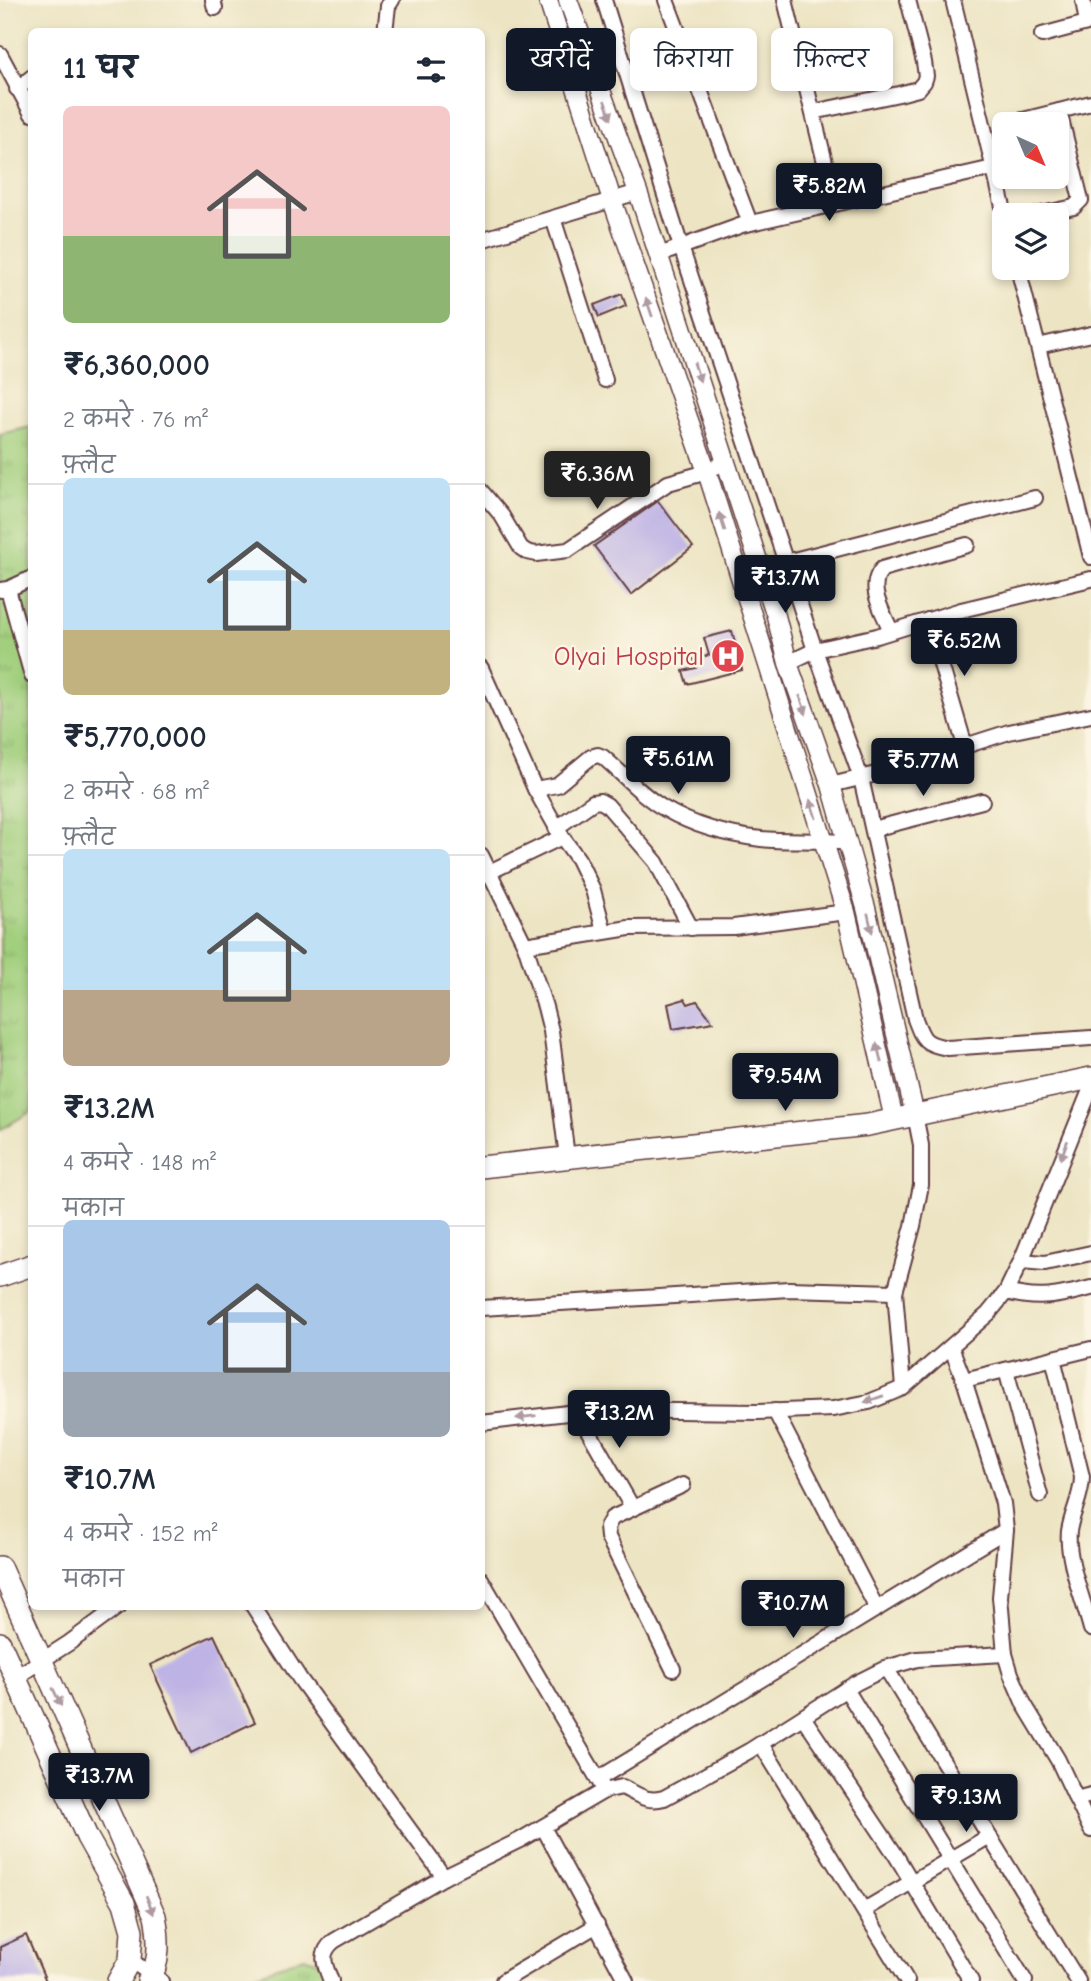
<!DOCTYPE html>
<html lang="hi">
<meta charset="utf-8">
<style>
:root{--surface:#fff;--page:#f6f6f7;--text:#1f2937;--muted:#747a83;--line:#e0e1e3;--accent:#111827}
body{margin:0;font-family:"Comic Neue","Playpen Sans Deva",sans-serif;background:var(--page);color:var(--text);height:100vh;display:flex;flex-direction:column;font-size:26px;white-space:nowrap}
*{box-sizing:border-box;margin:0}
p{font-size:23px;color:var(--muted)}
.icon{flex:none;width:38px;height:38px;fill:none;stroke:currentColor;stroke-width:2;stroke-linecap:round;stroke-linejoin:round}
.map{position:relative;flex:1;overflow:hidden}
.side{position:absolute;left:28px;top:28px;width:457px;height:1582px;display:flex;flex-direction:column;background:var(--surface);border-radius:10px;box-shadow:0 4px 10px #0003}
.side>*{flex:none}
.hud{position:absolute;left:506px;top:28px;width:480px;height:63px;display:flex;gap:14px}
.needle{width:46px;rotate:136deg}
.controls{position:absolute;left:992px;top:112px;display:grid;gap:14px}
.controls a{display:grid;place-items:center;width:77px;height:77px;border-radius:10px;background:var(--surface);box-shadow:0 4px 10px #0003;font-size:35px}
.price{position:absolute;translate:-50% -60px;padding:0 16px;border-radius:7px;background:var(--accent);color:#fff;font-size:23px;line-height:46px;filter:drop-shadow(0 2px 4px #0008)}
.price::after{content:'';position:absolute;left:50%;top:42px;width:21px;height:16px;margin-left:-10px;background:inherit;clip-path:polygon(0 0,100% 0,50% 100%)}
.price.on{background:#222;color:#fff}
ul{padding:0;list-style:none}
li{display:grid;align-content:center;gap:14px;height:371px;padding:0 35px}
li+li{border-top:2px solid var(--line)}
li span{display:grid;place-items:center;height:217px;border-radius:10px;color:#555}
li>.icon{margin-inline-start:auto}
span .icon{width:126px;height:126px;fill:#fffc;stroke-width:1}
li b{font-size:30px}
h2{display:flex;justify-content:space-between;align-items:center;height:84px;padding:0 35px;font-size:30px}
.tag{padding:0 24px;border-radius:10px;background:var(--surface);box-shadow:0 4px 10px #0003;font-size:24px;line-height:63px}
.tag.on{background:var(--accent);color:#fff}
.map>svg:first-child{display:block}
.park{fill:url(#park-tufts);stroke:#767754;stroke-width:2}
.building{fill:#beb3e5}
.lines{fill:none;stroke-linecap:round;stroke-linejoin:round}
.minor-casing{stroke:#623d42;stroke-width:18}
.tertiary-casing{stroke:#623d42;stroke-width:21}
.secondary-casing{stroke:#623d42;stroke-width:24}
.minor{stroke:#fff;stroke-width:14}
.tertiary{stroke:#fff;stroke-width:18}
.secondary{stroke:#fff;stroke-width:21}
.oneway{fill:#ae9aa0}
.labels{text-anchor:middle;stroke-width:5;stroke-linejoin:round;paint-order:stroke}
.health-label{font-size:26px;fill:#be3a42;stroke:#fcf5e5;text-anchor:end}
</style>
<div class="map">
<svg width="1091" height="1981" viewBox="0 0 1091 1981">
<defs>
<pattern id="park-tufts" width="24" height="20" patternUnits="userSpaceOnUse" patternTransform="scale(1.75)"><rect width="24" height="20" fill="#a1cf7d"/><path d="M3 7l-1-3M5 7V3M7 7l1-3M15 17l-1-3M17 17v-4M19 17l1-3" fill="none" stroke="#8cb16c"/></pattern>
</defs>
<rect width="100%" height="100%" fill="#fcf5e5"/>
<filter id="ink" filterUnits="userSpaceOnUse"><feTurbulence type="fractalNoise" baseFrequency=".0143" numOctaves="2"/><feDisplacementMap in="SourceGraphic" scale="14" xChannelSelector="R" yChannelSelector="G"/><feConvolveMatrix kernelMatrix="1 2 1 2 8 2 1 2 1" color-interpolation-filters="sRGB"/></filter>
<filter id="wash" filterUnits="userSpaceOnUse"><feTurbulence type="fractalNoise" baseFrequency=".00686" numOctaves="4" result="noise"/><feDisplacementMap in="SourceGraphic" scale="28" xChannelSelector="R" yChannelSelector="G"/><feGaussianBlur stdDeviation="1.57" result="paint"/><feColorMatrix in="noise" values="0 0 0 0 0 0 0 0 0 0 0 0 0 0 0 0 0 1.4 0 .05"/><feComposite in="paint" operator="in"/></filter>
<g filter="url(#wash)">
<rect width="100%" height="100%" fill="#ece4c2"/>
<g class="park">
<path d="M31,427L32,1111L0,1130V434Z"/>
<path d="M304,1957L323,1963L337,1981H238Z"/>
</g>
<g id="blocks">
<g class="building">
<path d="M622,294L626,306L599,317L594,305Z"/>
<path d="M658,501L693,547L631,595L594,546Z"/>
<path d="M732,631L742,670L687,684L683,671L696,668L694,659L709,655L704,638Z"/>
<path d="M685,999L688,1004L697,1001L713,1022L673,1029L668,1004Z"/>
<path d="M214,1635L255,1722L191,1753L150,1665Z"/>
<path d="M26,1935L46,1981H0V1947Z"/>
</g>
</g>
</g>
<g filter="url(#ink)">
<use href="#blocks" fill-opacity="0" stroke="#623d42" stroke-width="2"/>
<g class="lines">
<g class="minor-casing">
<g id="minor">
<path d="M213,0L215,8"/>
<path d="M604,0L681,247L815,650L861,778L915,1019C923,1040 924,1044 948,1048L1091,1038"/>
<path d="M666,0L750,223"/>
<path d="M785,0L835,203"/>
<path d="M953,0L1005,215"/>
<path d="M385,32L388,6L392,0"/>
<path d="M1042,35L1087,23L1083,0"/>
<path d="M0,54L32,114"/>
<path d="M17,89L32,77"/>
<path d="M813,112L899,94L918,89L924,82L926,76L924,62L908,0"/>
<path d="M1007,124L1091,103"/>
<path d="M1037,215L1074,207L1081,200L1059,111"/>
<path d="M553,218L605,380"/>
<path d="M481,240L638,192"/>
<path d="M659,255L742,225L993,168"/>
<path d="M1018,268L1091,557"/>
<path d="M1038,346L1091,334"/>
<path d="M481,491L502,516L521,548L527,552L536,554L568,550L668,483L707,472L726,461"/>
<path d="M786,562L1035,498"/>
<path d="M8,589L32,676"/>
<path d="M1,590L8,589L32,578"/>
<path d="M928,620L965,746"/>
<path d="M891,631C883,611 866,588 882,569L967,545"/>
<path d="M788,663L815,650L877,636L961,610L1091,579"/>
<path d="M481,668L535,789L562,837L578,859L593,890L604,931"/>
<path d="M831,785L929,761L965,746L1009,732L1091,715"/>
<path d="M535,789L557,785L591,757L598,755L603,757C623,774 642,796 665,809C694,826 727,835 761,839C790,842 818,839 847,843"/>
<path d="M556,828L593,802L600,801L607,805L656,862L691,928"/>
<path d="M873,829L982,801"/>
<path d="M481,855L525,945L545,1007L551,1031L567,1157"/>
<path d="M481,876L562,837"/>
<path d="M525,945L629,928L734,927L846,912"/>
<path d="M1021,1261L1045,1263L1091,1253"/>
<path d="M1006,1292C1039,1301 1059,1296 1091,1288"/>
<path d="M481,1308L789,1289L895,1292"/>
<path d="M951,1347L964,1380L1003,1503L1006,1530L1000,1597L1005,1654L1011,1674L1024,1704L1058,1760L1091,1830"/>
<path d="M1053,1358L1082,1477C1082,1496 1072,1512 1069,1531C1066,1559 1084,1601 1091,1629"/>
<path d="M1006,1370L1040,1495"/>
<path d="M964,1380L1091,1349"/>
<path d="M903,1388L895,1292L913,1226L921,1185V1145L915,1115"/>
<path d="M577,1411L632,1507"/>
<path d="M775,1411L877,1609"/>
<path d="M481,1423L594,1410L758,1412L833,1409L869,1402L903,1388L988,1314L1006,1292L1021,1261L1091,1088"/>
<path d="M481,1579L602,1786"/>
<path d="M253,1606L300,1679L444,1877"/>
<path d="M886,1668L1078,1981"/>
<path d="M673,1669L608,1537L607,1527L612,1518L683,1485"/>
<path d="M16,1677L69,1643L119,1606"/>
<path d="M846,1689L1025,1981"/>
<path d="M803,1717L895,1854L971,1981"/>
<path d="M761,1744L907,1981"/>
<path d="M598,1779L1006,1530"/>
<path d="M1076,1799L1091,1795"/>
<path d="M543,1827L626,1981"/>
<path d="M864,1910L988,1837"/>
<path d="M130,1960L161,1981"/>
<path d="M331,1981C324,1964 319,1953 334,1941L444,1877L520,1840L604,1791L622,1787C637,1794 646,1803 664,1798L749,1751L856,1683L886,1668L917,1659L1005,1654"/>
<path d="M503,1981L597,1925"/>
</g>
</g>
<g class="tertiary-casing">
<g id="tertiary">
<path d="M548,0L612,200L707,472L846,912L894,1119"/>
<path d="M568,0L638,192L776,616L788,663L831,785L866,908L915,1115"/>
</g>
</g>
<g class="secondary-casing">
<g id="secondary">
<path d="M481,1167L868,1125L1091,1078"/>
<path d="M0,1276L32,1265"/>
<path d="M0,1567L155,1916C159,1936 161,1965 148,1981"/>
<path d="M0,1643L87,1837L124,1903L132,1931L130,1960L118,1981"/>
</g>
</g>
<use href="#minor" class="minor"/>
<use href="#tertiary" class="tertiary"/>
<use href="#secondary" class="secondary"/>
</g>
<defs><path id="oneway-solid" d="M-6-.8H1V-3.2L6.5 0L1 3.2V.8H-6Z" transform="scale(1.75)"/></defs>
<g class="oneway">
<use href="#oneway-solid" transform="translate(608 110) rotate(70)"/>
<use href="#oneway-solid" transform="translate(649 307) rotate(-109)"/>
<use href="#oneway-solid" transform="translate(697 372) rotate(72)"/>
<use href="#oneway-solid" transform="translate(722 522) rotate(-108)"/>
<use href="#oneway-solid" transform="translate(803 705) rotate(71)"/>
<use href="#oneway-solid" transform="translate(813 809) rotate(-108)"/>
<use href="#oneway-solid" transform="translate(870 923) rotate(77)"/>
<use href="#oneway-solid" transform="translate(879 1053) rotate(-103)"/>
<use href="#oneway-solid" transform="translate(1064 1150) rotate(111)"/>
<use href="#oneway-solid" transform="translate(874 1399) rotate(161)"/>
<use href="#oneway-solid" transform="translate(526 1417) rotate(173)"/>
<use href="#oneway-solid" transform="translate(57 1697) rotate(65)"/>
<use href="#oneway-solid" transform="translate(150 1905) rotate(68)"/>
</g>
</g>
<defs>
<g id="hospital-disc" transform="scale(1.75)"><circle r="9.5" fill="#e0444e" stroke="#fcf5e5"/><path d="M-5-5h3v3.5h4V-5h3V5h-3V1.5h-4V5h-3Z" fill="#fff"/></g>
</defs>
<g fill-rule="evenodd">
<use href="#hospital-disc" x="728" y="656"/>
</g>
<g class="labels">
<g class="health-label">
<text x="704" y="665">Olyai Hospital</text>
</g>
</g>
</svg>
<div class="controls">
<a><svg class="needle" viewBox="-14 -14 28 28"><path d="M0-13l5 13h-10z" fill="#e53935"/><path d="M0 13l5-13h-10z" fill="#747a83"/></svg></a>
<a><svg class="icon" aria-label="layers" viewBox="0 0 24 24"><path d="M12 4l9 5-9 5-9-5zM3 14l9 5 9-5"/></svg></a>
</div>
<b class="price" style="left:829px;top:223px">₹5.82M</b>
<b class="price on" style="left:597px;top:511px">₹6.36M</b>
<b class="price" style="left:785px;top:615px">₹13.7M</b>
<b class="price" style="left:964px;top:678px">₹6.52M</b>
<b class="price" style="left:678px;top:796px">₹5.61M</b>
<b class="price" style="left:923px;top:798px">₹5.77M</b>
<b class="price" style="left:785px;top:1113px">₹9.54M</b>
<b class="price" style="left:619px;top:1450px">₹13.2M</b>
<b class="price" style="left:793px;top:1640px">₹10.7M</b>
<b class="price" style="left:99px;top:1813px">₹13.7M</b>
<b class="price" style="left:966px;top:1834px">₹9.13M</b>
<div class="hud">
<a class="tag on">खरीदें</a>
<a class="tag">किराया</a>
<a class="tag">फ़िल्टर</a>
</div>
<section class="side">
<h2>11 घर<svg class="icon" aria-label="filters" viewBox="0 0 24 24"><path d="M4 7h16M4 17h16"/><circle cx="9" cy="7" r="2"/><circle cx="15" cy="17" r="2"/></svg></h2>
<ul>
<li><span style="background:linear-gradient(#f6c9c9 60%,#8fb573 0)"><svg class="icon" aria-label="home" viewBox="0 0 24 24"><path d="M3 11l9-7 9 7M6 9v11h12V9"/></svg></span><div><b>₹6,360,000</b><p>2 कमरे · 76 m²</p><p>फ़्लैट</p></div></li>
<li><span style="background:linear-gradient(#bfe0f5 70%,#c2b280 0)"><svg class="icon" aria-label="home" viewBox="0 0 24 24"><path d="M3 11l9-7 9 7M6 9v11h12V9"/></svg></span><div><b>₹5,770,000</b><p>2 कमरे · 68 m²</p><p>फ़्लैट</p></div></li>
<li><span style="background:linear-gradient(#bfe0f5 65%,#b9a48a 0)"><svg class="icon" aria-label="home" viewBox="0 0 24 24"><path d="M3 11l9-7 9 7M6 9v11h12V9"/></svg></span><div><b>₹13.2M</b><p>4 कमरे · 148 m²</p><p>मकान</p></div></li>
<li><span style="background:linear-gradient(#a9c7e8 70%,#9aa5b1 0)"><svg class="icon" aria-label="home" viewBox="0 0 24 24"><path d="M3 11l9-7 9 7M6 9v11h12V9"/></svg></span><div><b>₹10.7M</b><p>4 कमरे · 152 m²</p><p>मकान</p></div></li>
</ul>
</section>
</div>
